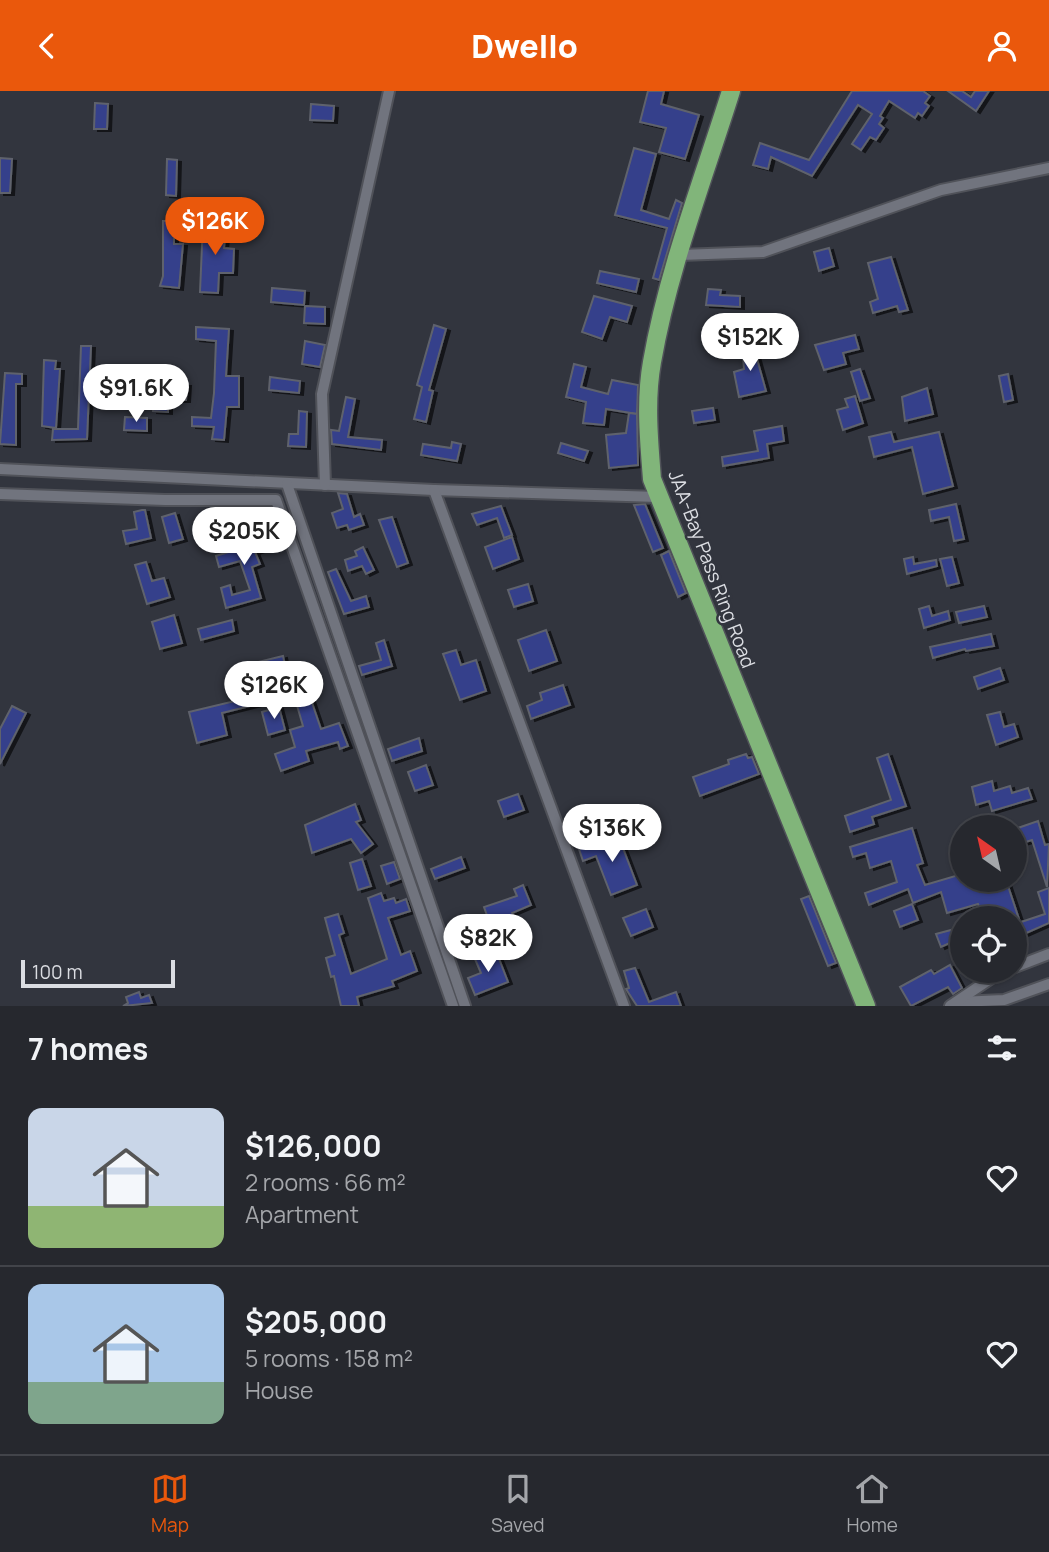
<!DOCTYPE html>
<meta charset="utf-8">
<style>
:root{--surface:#26282e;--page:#2e3036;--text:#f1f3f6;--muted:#a4a6aa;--line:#42444a;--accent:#ea580c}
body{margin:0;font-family:Manrope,sans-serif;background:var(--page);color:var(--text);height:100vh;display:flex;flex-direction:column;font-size:26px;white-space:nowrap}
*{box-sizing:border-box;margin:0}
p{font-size:23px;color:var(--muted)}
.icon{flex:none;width:38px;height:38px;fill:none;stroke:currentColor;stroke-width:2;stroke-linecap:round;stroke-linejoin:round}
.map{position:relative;height:915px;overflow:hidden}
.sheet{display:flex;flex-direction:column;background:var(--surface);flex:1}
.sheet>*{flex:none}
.needle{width:46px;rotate:326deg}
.tools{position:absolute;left:950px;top:724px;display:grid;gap:14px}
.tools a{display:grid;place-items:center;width:77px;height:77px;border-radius:50%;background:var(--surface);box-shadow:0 2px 5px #0004,0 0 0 2px var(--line);font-size:35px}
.scale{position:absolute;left:21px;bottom:18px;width:154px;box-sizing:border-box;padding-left:7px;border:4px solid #dbdde2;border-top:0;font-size:19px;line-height:24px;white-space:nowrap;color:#dbdde2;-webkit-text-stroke:5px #32353e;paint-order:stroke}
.price{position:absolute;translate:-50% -60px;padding:0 16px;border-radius:24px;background:#fff;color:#222;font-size:23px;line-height:46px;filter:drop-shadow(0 2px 4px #0008)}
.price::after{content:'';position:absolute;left:50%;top:42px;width:21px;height:16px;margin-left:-10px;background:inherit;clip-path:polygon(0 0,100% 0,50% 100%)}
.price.on{background:var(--accent);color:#fff}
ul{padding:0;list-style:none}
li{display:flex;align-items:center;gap:21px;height:175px;padding:0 28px}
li+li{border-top:2px solid var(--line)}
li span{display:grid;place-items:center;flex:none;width:196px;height:140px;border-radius:14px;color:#555}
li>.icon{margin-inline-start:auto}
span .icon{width:84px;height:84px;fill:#fffc;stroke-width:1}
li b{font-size:30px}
h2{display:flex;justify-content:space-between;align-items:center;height:84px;padding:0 28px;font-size:30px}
header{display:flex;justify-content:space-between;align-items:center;height:91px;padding:0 28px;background:var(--accent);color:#fff;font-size:32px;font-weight:800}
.menu{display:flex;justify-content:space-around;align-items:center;height:98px;border-top:2px solid var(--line);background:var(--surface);font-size:19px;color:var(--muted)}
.menu a{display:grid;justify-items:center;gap:4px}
.menu .on{color:var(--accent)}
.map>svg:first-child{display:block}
.building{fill:#343f8b;stroke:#5f626c;stroke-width:2;filter:url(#shadow)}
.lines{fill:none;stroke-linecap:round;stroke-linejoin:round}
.minor-casing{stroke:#505259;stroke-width:14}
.trunk-casing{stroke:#505259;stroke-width:21}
.minor{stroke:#71747e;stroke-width:10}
.trunk{stroke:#81b57a;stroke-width:18}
.labels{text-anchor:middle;stroke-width:5;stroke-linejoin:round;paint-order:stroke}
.street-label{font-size:19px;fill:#dbdde2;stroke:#32353e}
</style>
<header><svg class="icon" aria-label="back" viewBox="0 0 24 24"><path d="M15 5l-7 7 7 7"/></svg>Dwello<svg class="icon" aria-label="person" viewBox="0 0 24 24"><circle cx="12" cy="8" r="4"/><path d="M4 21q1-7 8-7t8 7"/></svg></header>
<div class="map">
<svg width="1049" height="915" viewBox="0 0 1049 915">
<defs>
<filter id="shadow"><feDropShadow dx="4" dy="2" stdDeviation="0" flood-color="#0009"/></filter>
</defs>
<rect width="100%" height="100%" fill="#32353e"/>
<g class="building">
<path d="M648,0H664L661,13L699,24L685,68L659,61L666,37L640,31Z"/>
<path d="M852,0H923L930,5L925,12L929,15L922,25L918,22L915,27L889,10L880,25L883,27L879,33L884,37L876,49L870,46L861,59L852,53L872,23L858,14L812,85L771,66L768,78L753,74L760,52L809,69Z"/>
<path d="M948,0H962L971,6L975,0H989L976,20Z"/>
<path d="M95,12L108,13L107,38H94Z"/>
<path d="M311,13L334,15L333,30L310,29Z"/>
<path d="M634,57L656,63L641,119L669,128L676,109L682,112L659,189L653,187L667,137L615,124Z"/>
<path d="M0,67L12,68L10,102H0Z"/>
<path d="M167,68L177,69L176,105L166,104Z"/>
<path d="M163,130H174V153H183L179,197L160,195L163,185Z"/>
<path d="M203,132L226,134L224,157L234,158L233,182H219L218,202L200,201Z"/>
<path d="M829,157L834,175L819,180L814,161Z"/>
<path d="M891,166L908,219L899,221L897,215L873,222L870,211L878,208L868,172Z"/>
<path d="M600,180L639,188L636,201L597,192Z"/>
<path d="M272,197L305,200L304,214L271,211Z"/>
<path d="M708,198L721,199L720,204L740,205V216L706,214Z"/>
<path d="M594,205L632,215L627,231L610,226L602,248L582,241Z"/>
<path d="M305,215L325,216V233L304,232Z"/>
<path d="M434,234L446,238L429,299L433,300L426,331L414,328L422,296L417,294Z"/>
<path d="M196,236L229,238L226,285H239V316H227L224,349L212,348L214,336L192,335V326L211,327L214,302L216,250L196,248Z"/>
<path d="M855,244L859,258L843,262L846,273L824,279L815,254Z"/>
<path d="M305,250L325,254L320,276L302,273Z"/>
<path d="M752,250L766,300L739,306L734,281L744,278L742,253Z"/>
<path d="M81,255H91L87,348L52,349L53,338H78Z"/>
<path d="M44,269L56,270L55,278H60L56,337L42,335Z"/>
<path d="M574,273L586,276L581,296L608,303L612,289L638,294L637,323L606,318L604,334L583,332L586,311L566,306Z"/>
<path d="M860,278L870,307L860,310L851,281Z"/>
<path d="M5,282L22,283V293H16V354L0,353Z"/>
<path d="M1008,283L1013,309L1004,311L999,285Z"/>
<path d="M270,286L300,290L299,302L269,299Z"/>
<path d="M178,293H187L186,309H168V321L153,320L155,295L178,296Z"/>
<path d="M927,297L933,323L905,330L902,306Z"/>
<path d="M855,305L863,332L843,339L837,319L848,316L845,308Z"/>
<path d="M346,306L355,308L348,346L382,349L381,359L332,353L331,339L339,340Z"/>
<path d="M713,317L715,329L694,332L692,320Z"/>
<path d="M299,320L307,321L306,356L288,355L289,343H298Z"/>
<path d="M629,322L637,323L638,374L609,377L606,344L626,342Z"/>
<path d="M125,326L147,327V340L124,339Z"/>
<path d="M782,335L784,350L767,353L769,367L723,375L722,366L758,360L754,340Z"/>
<path d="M891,341L894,351L939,341L953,395L923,403L912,356L874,366L869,346Z"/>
<path d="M452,351L461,353L457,370L421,364L423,353L451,357Z"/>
<path d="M561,352L588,360L584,370L558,362Z"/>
<path d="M338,402L347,403L354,426L360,423L364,434L349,439L347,434L337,437L332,422L343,418Z"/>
<path d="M645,413L663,457L653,461L634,414Z"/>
<path d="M956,413L964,448L954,450L949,426L931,430L929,419Z"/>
<path d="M501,415L512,444L504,447L497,427L477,434L472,423Z"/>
<path d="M142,419H145L151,447L126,453L123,440L137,438L134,421Z"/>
<path d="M175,422L183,448L169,452L162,426Z"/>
<path d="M392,426L408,472L397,476L379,429Z"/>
<path d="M246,431L252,450L266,445L270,456L255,461L260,473L252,476L261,507L226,517L221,497L230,494L232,504L250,499L240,470L219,476L216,465L244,456L237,434Z"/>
<path d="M512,446L519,468L493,478L485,456Z"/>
<path d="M363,456L374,479L366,483L362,475L348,480L345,469L357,465L355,460Z"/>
<path d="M669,460L686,502L678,506L661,464Z"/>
<path d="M913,466L914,473L936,469L937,475L907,483L904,468Z"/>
<path d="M952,466L959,492L947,495L940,468Z"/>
<path d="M146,471L152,490L164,487L170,506L147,513L135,474Z"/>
<path d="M336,478L351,510L366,505L369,516L344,523L328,481Z"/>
<path d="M528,493L533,510L514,516L508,499Z"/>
<path d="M929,515L932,525L948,520L950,529L924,537L919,518Z"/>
<path d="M984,515L987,526L959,532L956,521Z"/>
<path d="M174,524L182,552L160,558L152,531Z"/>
<path d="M232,529L234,540L201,549L198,538Z"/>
<path d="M546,539L557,570L529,580L518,549Z"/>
<path d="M991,543L994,555L966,560L965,558L933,567L930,556Z"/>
<path d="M384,549L392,575L362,584L359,575L381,569L376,552Z"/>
<path d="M456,559L461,574L476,569L486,600L460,609L443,563Z"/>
<path d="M283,565L286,579L249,587L246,574Z"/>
<path d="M1000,577L1004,589L978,598L974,586Z"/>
<path d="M563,594L570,614L531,628L527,615L542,609L540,602Z"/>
<path d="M308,600L321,638L339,632L348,655L340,658L338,651L306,660L309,670L281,680L275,663L295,656L290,639L303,635L294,604Z"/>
<path d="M256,605L258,613L222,622L227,644L197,652L189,621Z"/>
<path d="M12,615L26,622L0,673V638Z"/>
<path d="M279,616L285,639L268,644L262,621Z"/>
<path d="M1000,621L1004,636L1014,633L1018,646L996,654L987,624Z"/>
<path d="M419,647L422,660L392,670L388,658Z"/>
<path d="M746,663L748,667L752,666L759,683L700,705L693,686L729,673L728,669Z"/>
<path d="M888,663L906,715L872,726L874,733L850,741L845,725L891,709L877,667Z"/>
<path d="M426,674L433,694L415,700L408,681Z"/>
<path d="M992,690L994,700L1010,695L1012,702L1028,697L1032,708L992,720L989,710L976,714L972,696Z"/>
<path d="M518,703L524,719L504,726L498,710Z"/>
<path d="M355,713L361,729L356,731L373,753L361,762L351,748L312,762L305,734Z"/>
<path d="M1038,730L1045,754L1049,753L1047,796L1032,749L1019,753L1015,738Z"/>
<path d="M912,737L923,772L917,774L925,794L962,783V789H967L969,794L986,789H1006L1019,828H997L993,815L980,818L978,813L947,822L941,801L913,812L908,798L869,814L865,802L897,791L891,770L870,777L866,762L853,766L850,756Z"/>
<path d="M618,744L637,794L611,804L596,765L583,770L579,758Z"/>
<path d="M461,766L465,777L435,788L431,778Z"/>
<path d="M362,768L371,795L358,799L350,772Z"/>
<path d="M394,771L400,788L387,793L381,775Z"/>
<path d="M523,794L531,814L512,822L515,830L492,838L484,816L517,805L514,798Z"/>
<path d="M1049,797V832L1015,847V833L1045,823L1038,801Z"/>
<path d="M381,802L384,810L394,807L396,812L406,808L410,820L388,827L401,864L410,860L417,880L392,890L394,895L357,906L359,915H341L334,885L331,886L326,867L335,864L325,827L338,823L344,842L339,844L351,883L387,868L368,807Z"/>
<path d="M809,805L836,872L828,875L801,808Z"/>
<path d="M912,813L918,829L900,836L894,820Z"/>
<path d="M646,818L653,836L631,845L623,827Z"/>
<path d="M962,836V856L954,858L952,851L941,856L936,843Z"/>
<path d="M496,860L508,891L475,904L468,887L481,882L475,868Z"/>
<path d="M950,874L962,897L953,903L948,896L911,915L900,896L931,879L934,883Z"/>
<path d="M635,877L649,911L676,901L681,915H637L626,898L629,897L624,880Z"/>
<path d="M139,901L141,907L149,904L152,912L123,915L128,912L126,906Z"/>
</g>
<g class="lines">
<g class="minor-casing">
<g id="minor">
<path d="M680,164L763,161L941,99L1049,77"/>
<path d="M0,378L434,399L658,406"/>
<path d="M287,393L465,915"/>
<path d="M325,394L322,303L389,0"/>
<path d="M434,399L624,915"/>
<path d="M0,403L165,409H276L453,915"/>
<path d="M1015,876L1049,863"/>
<path d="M959,911L1004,909L1049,893"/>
<path d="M950,915L1002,880"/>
</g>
</g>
<g class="trunk-casing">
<path id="trunk" d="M731,0C703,89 668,179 652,271C645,310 649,350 652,388L866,915"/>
</g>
<use href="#minor" class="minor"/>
<use href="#trunk" class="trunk"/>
</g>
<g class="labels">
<g class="street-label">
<text transform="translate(712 478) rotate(69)" y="7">JAA-Bay Pass Ring Road</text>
</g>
</g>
</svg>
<div class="tools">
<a><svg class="needle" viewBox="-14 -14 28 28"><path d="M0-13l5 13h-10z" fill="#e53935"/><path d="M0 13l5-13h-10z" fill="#a4a6aa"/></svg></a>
<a><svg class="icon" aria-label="locate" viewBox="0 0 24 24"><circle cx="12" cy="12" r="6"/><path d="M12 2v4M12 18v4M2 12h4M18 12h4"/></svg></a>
</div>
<div class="scale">100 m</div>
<b class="price on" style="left:215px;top:166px">$126K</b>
<b class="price" style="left:750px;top:282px">$152K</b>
<b class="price" style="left:136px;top:333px">$91.6K</b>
<b class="price" style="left:244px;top:476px">$205K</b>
<b class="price" style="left:274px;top:630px">$126K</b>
<b class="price" style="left:612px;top:773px">$136K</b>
<b class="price" style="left:488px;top:883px">$82K</b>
</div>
<section class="sheet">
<h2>7 homes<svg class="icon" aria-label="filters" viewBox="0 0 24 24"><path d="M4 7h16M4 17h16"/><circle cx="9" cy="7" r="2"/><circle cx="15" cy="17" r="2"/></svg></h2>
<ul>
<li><span style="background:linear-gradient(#c9d6e8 70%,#8fb573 0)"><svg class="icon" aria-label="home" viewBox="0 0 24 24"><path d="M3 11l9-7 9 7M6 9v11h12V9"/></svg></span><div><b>$126,000</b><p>2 rooms · 66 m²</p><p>Apartment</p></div><svg class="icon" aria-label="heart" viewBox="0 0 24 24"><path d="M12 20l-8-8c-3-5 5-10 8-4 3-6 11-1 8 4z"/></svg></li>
<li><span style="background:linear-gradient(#a9c7e8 70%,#7fa58c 0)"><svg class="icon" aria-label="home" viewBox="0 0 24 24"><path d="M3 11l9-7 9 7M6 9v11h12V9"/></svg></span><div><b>$205,000</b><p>5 rooms · 158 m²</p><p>House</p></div><svg class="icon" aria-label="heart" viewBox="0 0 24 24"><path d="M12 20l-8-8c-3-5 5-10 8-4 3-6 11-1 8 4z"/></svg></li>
</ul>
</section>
<nav class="menu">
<a class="on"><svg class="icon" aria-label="map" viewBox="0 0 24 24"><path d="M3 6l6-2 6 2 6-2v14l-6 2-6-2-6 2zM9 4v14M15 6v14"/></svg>Map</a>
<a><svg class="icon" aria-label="saved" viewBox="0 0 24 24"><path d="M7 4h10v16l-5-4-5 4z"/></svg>Saved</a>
<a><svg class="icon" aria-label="home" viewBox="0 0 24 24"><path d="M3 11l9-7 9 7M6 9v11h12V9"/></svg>Home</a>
</nav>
